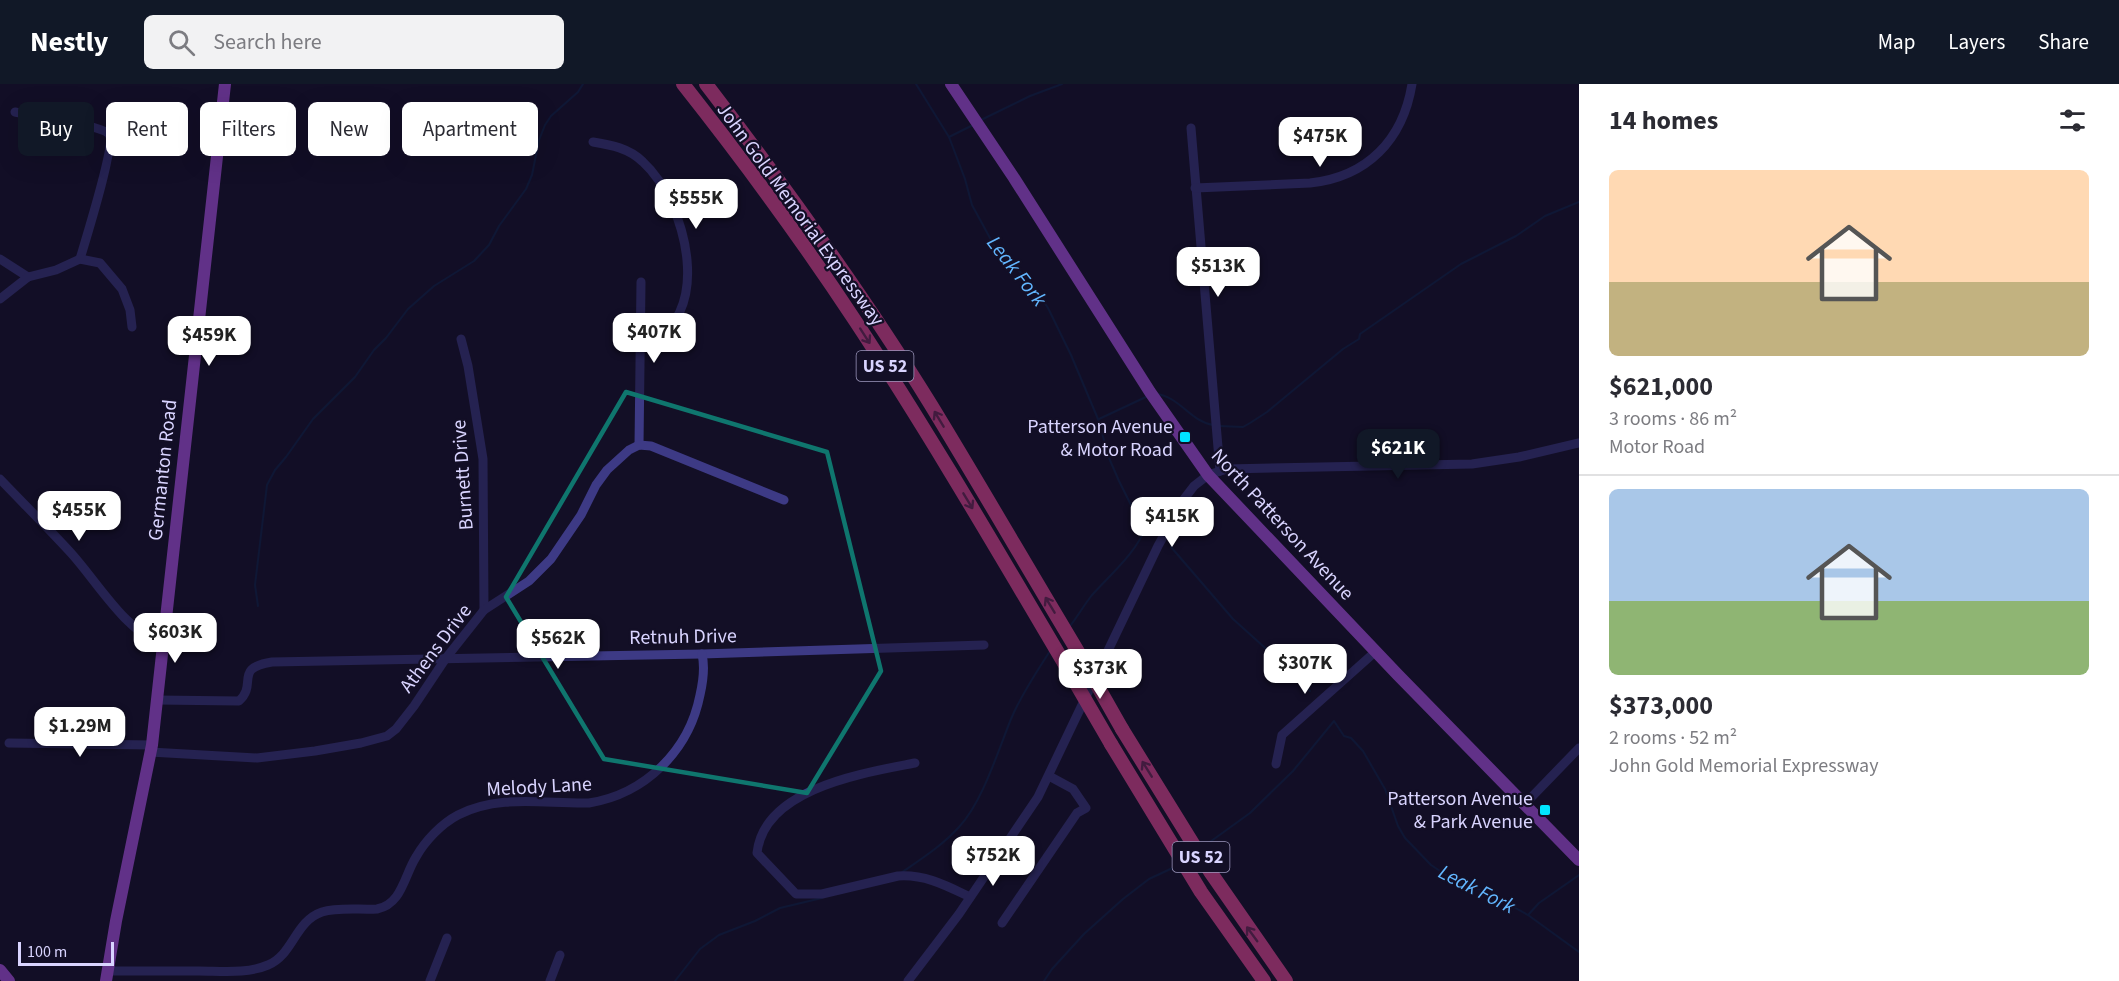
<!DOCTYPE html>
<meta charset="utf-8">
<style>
:root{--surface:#fff;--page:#f2f2f3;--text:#2b2b33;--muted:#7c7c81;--line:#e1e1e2;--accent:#111827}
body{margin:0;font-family:"Source Sans 3",sans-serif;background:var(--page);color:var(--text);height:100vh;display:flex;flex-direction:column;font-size:22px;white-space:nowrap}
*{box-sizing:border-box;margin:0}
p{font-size:20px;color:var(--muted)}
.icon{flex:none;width:33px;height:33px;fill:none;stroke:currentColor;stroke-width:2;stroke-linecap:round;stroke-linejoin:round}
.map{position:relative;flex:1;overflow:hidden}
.side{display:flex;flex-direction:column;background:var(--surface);width:540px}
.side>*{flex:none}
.hud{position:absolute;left:18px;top:18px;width:570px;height:54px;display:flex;gap:12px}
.scale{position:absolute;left:18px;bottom:15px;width:96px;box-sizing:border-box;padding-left:6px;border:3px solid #d9d4ff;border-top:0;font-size:16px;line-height:21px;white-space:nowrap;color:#d9d4ff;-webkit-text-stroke:4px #130f26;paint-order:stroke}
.price{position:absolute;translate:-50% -51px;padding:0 14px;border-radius:12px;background:#fff;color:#222;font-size:20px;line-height:39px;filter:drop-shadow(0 2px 3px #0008)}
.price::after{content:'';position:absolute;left:50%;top:36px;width:18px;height:14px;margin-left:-9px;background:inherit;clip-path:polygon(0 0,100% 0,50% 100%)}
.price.selected{background:var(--accent);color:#fff}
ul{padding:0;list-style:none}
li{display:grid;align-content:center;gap:12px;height:318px;padding:0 30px}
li+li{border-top:2px solid var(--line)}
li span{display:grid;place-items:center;height:186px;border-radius:9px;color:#555}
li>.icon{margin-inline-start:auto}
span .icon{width:108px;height:108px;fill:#fffc;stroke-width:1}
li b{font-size:26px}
h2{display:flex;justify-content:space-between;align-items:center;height:72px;padding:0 30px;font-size:26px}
.tag{padding:0 21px;border-radius:9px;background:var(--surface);box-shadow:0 6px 24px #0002;font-size:21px;line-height:54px}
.tag.selected{background:var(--accent);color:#fff}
header{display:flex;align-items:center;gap:36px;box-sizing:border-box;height:84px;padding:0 30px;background:var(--accent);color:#fff}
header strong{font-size:28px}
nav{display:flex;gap:33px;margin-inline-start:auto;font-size:21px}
.search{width:420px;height:54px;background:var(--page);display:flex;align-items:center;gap:15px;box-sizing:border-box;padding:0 21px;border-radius:9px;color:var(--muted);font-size:22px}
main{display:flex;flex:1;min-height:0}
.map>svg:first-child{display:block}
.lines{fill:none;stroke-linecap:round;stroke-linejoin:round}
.stream{stroke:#0c2248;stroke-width:2}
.minor{stroke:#3d3a85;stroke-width:9}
.major{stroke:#c25bff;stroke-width:12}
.highway{stroke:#ff4fa3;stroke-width:14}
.highway-bridge{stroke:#ff4fa3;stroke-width:14}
.oneway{stroke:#7d2c5e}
.marked{fill:none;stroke:#0f766e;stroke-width:4.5;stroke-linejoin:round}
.poi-dot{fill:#00e5ff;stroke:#130f26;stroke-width:2}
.labels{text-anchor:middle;stroke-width:4.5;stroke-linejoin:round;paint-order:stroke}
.shield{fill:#130f26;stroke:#9e99be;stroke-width:1.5}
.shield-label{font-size:18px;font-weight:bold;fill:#d9d4ff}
.street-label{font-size:20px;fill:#d9d4ff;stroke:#130f26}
.poi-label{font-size:20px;fill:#d9d4ff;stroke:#130f26;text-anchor:end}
.water-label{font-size:21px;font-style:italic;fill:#62b6ff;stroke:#130f26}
</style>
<header>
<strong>Nestly</strong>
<div class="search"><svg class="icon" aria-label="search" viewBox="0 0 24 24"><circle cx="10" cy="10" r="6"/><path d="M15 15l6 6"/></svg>Search here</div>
<nav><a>Map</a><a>Layers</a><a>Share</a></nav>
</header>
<main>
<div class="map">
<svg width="1579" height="897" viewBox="0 0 1579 897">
<rect width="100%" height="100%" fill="#130f26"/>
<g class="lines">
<g class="stream">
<path d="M916,0L949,53L965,95L972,121L996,165L1032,199L1048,224L1071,271L1098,335L1109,374L1119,397L1131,421L1147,441C1136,469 1112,489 1092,511C1084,521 1078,532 1070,542"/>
<path d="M981,36L1030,12L1062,0"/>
<path d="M949,53L973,41"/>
<path d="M1156,310C1179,312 1191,338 1213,341"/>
<path d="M1099,335L1148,312"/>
<path d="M1219,342L1243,343L1250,339L1267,328L1343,265L1359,255L1360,250L1461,180L1516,152L1545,132L1579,118"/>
<path d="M1171,463L1233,535L1292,588L1310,607"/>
<path d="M258,522L255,501L267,401L275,386L286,373L313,335L355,293L374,266L386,254L408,225L434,202L474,177L489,161L499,142L526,105L532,91L539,56L545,41L551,32L578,8L583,0"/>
<path d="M1203,763L1250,729L1293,687L1334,637L1344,652L1351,654L1363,667L1385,705L1398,742L1405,754L1431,781L1455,797L1487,808L1528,831L1579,868"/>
<path d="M901,789C921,775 943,761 959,743C982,719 998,667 1011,635C1021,611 1036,589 1050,567"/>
<path d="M1528,831L1539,819L1579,791"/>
<path d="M675,897L700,865L719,851L755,837L780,824L822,814"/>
<path d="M1044,897L1052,885L1084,850L1123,815L1149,795L1179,781"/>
</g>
<g class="minor">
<path d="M15,28C29,31 102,41 109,50C116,59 85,158 80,175"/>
<path d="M1191,44L1220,387"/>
<path d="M593,58C611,61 629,64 643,78C687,118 717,239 641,260"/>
<path d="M1195,104L1310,99C1367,93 1403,56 1412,0"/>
<path d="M0,175L28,193"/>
<path d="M0,215L28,193L56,186L80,175L100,179L122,205L130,226L132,243"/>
<path d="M461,255L468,282L483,375L484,526"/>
<path d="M639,361L641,198"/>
<path d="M0,395C24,420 48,444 71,469C98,499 124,545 162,561"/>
<path d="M157,616L239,617C258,600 233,584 272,578L702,570L984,561"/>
<path d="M9,659L152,661"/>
<path d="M150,668L257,674L315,667L361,659L387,652L396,645L414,622L446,574L484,526L529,497L551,475L581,431L596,401L607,386L629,366L639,361L651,362L784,416"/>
<path d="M915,679C864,689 764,704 757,769L796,810H822L898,792C925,790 947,802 970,813"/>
<path d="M1276,680L1282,651L1375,568"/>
<path d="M1524,721L1579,664"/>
<path d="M1002,839L1077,729L1086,724L1073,705L1049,692"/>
<path d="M107,887C138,887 169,887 199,887C222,887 247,890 268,881C293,871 295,837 322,828C338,823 360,826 377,825C402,820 404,792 416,773C425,757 441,740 458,731C499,710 544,720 589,719C645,710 689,667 700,611C703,598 705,583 702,570"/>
<path d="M430,897L447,854"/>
<path d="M550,897L560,871"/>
<path d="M908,897L959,830L1038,713L1158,462L1184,415L1194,402L1208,391L1227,385L1472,380L1519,373L1579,359"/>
</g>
<g class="major">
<path d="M951,0L1014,94L1150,308L1208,391L1398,591L1579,776"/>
<path d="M0,886L9,897"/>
<path d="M106,897L116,837L152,661L225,0"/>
</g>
<g class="highway">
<path d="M683,0C744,77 802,156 856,238C929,349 996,464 1064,579"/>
<path d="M706,0C785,103 862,209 931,321C981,403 1030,488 1080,571"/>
<path d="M1122,645L1211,789L1286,897"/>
<path d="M1111,660L1201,808L1264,897"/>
</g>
<g class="highway-bridge">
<path d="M1080,571L1122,645"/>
<path d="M1064,579L1111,660"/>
</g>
</g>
<defs><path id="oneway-shaft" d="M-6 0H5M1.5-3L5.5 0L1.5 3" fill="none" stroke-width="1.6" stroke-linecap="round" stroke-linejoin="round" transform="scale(1.5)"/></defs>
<g class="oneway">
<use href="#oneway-shaft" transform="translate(865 252) rotate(57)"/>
<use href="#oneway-shaft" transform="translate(939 335) rotate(-121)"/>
<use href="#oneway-shaft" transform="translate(968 417) rotate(59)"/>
<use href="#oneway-shaft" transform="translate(1050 521) rotate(-121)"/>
<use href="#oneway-shaft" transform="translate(1147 685) rotate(-122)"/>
<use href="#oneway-shaft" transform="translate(1252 850) rotate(-126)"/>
</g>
<path d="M0 0H1579V897H0ZM626,308L827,368L881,587L807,709L604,675L506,513Z" fill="#130f26" fill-opacity=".55" fill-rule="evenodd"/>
<path class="marked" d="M626,308L827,368L881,587L807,709L604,675L506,513Z"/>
<g class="poi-dot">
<rect x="1179" y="347" width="12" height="12" rx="3"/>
<rect x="1539" y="720" width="12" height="12" rx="3"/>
</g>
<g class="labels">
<g class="shield">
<rect x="856.5" y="267" width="57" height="30" rx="4.5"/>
<rect x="1172.5" y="758" width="57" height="30" rx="4.5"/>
</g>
<g class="shield-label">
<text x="885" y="288">US 52</text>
<text x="1201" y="779">US 52</text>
</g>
<g class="street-label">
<text transform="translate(801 130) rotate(54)" y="7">John Gold Memorial Expressway</text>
<text transform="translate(162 386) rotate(-84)" y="7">Germanton Road</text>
<text transform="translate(462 391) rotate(-94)" y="7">Burnett Drive</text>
<text transform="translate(1283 440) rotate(47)" y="7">North Patterson Avenue</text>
<text transform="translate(683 552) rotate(-1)" y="7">Retnuh Drive</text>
<text transform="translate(435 564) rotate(-53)" y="7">Athens Drive</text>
<text transform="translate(539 702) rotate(-3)" y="7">Melody Lane</text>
</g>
<g class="poi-label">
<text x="1173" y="349">Patterson Avenue<tspan x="1173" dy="23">&amp; Motor Road</tspan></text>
<text x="1533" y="721">Patterson Avenue<tspan x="1533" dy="23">&amp; Park Avenue</tspan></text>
</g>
<g class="water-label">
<text transform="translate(1017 187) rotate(52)" y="7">Leak Fork</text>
<text transform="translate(1477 805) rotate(27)" y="7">Leak Fork</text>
</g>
</g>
</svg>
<div class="scale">100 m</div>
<b class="price" style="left:1320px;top:84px">$475K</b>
<b class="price" style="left:696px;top:146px">$555K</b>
<b class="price" style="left:1218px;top:214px">$513K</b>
<b class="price" style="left:654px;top:280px">$407K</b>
<b class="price" style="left:209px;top:283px">$459K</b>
<b class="price selected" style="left:1398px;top:396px">$621K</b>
<b class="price" style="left:79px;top:458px">$455K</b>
<b class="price" style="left:1172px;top:464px">$415K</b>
<b class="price" style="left:175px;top:580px">$603K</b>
<b class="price" style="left:558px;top:586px">$562K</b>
<b class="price" style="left:1305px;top:611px">$307K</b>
<b class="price" style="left:1100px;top:616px">$373K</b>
<b class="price" style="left:80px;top:674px">$1.29M</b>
<b class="price" style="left:993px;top:803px">$752K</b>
<div class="hud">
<a class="tag selected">Buy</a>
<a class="tag">Rent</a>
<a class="tag">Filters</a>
<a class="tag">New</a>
<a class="tag">Apartment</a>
</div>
</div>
<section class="side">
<h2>14 homes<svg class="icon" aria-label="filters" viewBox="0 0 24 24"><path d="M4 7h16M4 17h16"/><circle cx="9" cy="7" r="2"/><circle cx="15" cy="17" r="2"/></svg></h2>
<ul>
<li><span style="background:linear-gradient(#ffd9b3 60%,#c2b280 0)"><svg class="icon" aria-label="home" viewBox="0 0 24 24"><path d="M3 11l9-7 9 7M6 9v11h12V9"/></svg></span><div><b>$621,000</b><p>3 rooms · 86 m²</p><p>Motor Road</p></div></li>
<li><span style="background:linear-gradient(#a9c7e8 60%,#8fb573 0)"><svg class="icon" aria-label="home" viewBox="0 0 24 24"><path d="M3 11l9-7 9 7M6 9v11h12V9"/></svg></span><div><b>$373,000</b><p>2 rooms · 52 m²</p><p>John Gold Memorial Expressway</p></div></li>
</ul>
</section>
</main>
